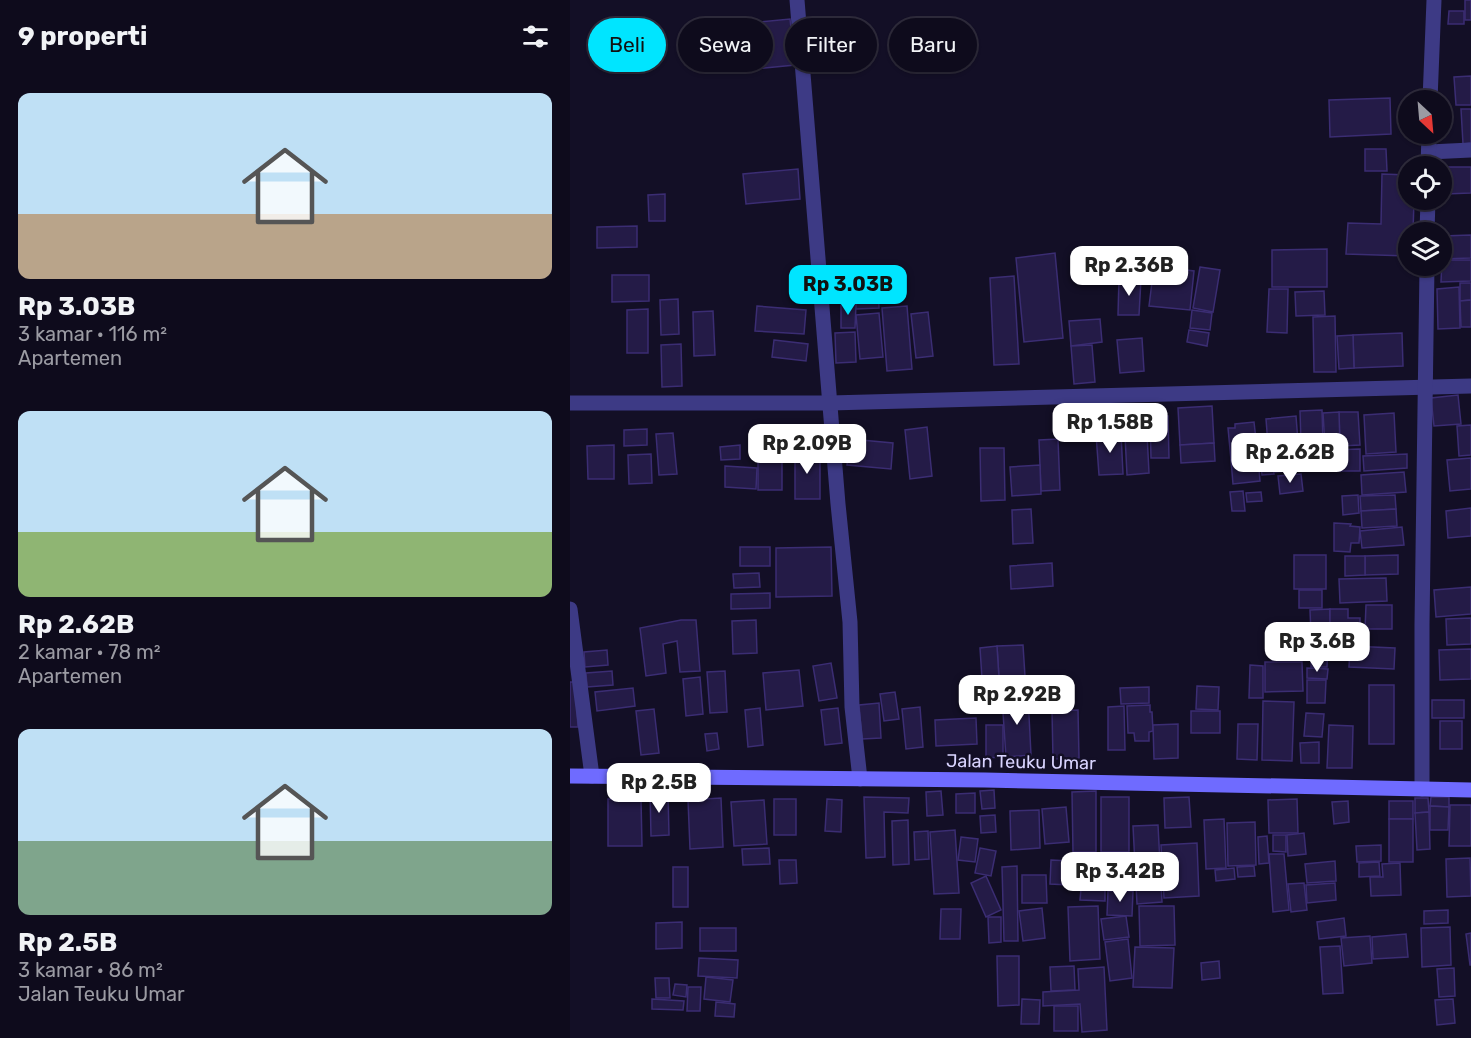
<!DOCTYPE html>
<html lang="id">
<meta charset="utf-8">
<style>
:root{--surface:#0e0b1c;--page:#171425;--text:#f1f3f6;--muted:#9b9ba3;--line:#2e2b3b;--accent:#00e5ff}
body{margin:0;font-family:Rubik,sans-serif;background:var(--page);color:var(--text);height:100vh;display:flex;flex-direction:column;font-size:22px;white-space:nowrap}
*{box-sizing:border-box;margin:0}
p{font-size:20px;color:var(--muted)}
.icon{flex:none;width:33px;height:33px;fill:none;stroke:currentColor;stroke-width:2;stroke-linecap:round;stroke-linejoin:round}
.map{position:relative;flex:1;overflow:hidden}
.sheet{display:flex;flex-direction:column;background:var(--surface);width:570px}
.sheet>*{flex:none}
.top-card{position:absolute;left:18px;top:18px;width:570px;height:54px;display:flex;gap:12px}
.needle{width:39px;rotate:154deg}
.buttons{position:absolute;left:828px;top:90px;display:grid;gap:12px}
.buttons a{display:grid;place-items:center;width:54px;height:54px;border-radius:50%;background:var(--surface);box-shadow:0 2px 4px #0004,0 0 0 2px var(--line);font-size:30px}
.price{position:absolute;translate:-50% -51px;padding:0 14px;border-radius:12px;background:#fff;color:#222;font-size:20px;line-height:39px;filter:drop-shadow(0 2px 3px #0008)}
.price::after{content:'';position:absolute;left:50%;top:36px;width:18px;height:14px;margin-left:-9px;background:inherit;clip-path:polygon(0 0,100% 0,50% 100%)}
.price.on{background:var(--accent);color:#111}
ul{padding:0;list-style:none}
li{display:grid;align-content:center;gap:12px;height:318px;padding:0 18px}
li span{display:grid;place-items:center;height:186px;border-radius:12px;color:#555}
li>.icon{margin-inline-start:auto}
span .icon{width:108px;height:108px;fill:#fffc;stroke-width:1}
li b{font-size:26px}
h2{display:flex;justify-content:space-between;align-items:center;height:72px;padding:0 18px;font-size:26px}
.pill{padding:0 21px;border-radius:27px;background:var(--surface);box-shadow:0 2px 4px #0004,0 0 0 2px var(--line);font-size:21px;line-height:54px}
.pill.on{background:var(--accent);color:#111}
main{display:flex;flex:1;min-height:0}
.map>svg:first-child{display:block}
.building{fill:#241b47;stroke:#3b2d73;stroke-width:1.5}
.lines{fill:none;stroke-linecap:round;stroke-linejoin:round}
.street{stroke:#3d3a85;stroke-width:15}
.secondary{stroke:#6f6bff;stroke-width:15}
.labels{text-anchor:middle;stroke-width:5;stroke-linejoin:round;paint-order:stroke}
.street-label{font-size:18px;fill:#d9d4ff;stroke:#130f26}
</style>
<main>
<section class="sheet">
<h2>9 properti<svg class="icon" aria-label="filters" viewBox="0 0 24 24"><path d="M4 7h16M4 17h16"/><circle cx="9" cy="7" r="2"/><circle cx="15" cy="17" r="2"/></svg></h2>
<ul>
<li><span style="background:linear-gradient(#bfe0f5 65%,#b9a48a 0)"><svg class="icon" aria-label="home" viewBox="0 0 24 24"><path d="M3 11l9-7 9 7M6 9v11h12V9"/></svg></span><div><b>Rp 3.03B</b><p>3 kamar · 116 m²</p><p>Apartemen</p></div></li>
<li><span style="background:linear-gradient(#bfe0f5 65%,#8fb573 0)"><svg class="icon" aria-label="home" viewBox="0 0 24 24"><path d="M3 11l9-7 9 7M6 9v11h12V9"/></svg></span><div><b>Rp 2.62B</b><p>2 kamar · 78 m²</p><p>Apartemen</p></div></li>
<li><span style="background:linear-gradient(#bfe0f5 60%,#7fa58c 0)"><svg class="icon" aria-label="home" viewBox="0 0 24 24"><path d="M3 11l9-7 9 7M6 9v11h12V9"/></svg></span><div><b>Rp 2.5B</b><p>3 kamar · 86 m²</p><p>Jalan Teuku Umar</p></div></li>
</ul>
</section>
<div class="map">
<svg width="901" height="1038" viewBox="0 0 901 1038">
<rect width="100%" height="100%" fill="#130f26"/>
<g class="building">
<rect x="895" y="0" width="6" height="20"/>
<path d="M879,11H894V24H878Z"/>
<path d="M220,19L225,65L183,69L178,23Z"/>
<path d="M901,76V105H886L884,77Z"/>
<path d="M820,98L821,134L760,137L759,100Z"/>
<path d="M891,109H901V143L893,144Z"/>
<path d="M795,149H816L817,171H795Z"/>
<path d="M875,167H901V193L875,194Z"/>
<path d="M228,169L230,199L176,204L173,174Z"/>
<path d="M812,174L838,175V200H844L843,232H838V256L776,254L778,223L811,224Z"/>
<path d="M95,194V221H79L78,195Z"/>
<path d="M67,226V247L27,248V227Z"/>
<path d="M901,235V258L872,259V236Z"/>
<path d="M757,249V287H702V250Z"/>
<path d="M485,253L493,338L454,342L446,258Z"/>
<path d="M555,257L571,258L570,276L553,275Z"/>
<path d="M872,260H901V281L871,282Z"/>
<path d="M584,266L624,271L620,310L579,306Z"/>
<path d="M630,267L650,270L643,312L623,308Z"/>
<path d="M42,275H79V301L42,302Z"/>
<path d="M444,276L449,364L424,365L420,278Z"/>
<path d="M549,278L571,279L569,315H548Z"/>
<path d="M256,279H278V300H255Z"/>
<path d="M308,280L309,308L286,309L285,281Z"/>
<path d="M890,283H901V300L890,301Z"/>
<path d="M889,287L890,328L868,329L867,289Z"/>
<path d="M699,289H718L717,333L697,332Z"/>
<path d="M754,291L755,315L726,316L725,292Z"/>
<path d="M108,299L109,334L91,335L90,300Z"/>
<path d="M901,300V327H891L890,301Z"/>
<path d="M271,304H286L285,328H271Z"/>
<path d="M187,306L236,310L234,334L185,331Z"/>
<path d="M337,306L342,369L317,371L312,308Z"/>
<path d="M78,309V353H57V310Z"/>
<path d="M622,310L642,313L640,330L620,328Z"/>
<path d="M143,311L145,355L124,356L123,312Z"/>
<path d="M358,312L363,356L346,358L341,314Z"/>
<path d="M309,313L313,357L290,359L286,315Z"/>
<path d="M765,316L766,372H744L743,317Z"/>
<path d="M530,319L532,342L501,346L499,321Z"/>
<path d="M619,330L639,333L637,346L617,342Z"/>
<path d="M285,332L286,362L266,363L265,333Z"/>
<path d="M832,333L833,366L784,368L783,335Z"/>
<path d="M783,335L784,368L769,369L767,336Z"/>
<path d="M572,338L574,371L550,373L547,340Z"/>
<path d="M204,340L238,344L236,361L202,357Z"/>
<path d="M111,344L112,386L92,387L91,345Z"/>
<path d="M522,345L525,382L504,384L501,346Z"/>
<path d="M888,395L891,424L864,426L861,398Z"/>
<path d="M642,406L644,443L610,445L608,408Z"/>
<path d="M752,410L753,442L731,443L730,411Z"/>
<path d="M769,412H788L790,445L770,446Z"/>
<path d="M769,412L770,446H755L753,413Z"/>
<path d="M824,413L826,452L796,454L794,415Z"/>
<path d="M576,414L579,473L557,475L554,416Z"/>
<path d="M580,416H598L599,458H581Z"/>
<path d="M726,416L728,442L698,445L696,419Z"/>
<path d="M684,422L688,457L661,460L658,428H665V424Z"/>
<path d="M901,425V455L889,456L887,426Z"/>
<path d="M357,427L362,476L340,479L335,430Z"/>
<path d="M77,429V445L54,446V430Z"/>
<path d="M103,433L107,474L89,475L86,434Z"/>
<path d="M551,433L553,474L529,475L526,434Z"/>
<path d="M280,439L323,443L321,469L277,465Z"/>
<path d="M488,439L490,490L471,491L469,440Z"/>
<rect x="188" y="441" width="24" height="49"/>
<path d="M644,443L645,461L611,463L610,445Z"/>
<path d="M44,445V479H18L17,446Z"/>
<path d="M170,445V459L151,460L150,447Z"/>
<path d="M727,445L729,470L705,472L703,447Z"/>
<path d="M701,447L704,474L692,475L689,448Z"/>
<path d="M410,448H434L435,500L411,501Z"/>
<path d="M790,449V471H763L762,450Z"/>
<rect x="225" y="450" width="25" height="49"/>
<path d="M81,454L82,483L59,484L58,455Z"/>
<path d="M837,454V468L794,471L793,456Z"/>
<path d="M688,457L690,481L663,484L661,460Z"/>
<path d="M901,458V489L880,491L877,460Z"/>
<path d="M470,465L471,494L442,496L440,467Z"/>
<path d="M155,466L187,468L186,489L155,487Z"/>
<path d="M834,472L836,492L792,495L791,475Z"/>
<path d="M731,474L733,491L710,494L708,476Z"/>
<path d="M673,491L675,511H662L660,492Z"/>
<path d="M691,492L692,501L677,502L676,493Z"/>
<path d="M788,495L789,513L773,515L772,496Z"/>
<path d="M825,495L826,509L791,511L790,496Z"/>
<path d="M901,508V536L878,538L876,511Z"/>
<path d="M461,509L463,543L443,544L442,510Z"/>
<path d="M826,509L827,526L792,528L791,511Z"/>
<path d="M764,523L781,524L780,526L790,527L789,543H781L780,552L764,551Z"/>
<path d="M832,527L834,545L792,548L790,531Z"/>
<rect x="170" y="547" width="30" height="19"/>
<path d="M261,547L262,596L206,597V548Z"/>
<rect x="724" y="555" width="32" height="34"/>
<path d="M828,555V574L795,575V556Z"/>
<path d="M775,556H795V575L775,576Z"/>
<path d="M482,563L483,586L441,589L440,566Z"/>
<path d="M189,573L190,587L164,588L163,574Z"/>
<path d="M816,578L817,601L770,603L769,579Z"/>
<path d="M901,587V614L866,617L864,590Z"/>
<rect x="729" y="590" width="23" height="18"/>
<path d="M200,593V608L161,609V594Z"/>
<path d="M796,605H822V629H795Z"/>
<path d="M760,609V634L741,635L740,610Z"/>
<path d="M760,609H778V618H790V634H760Z"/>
<path d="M901,618V644L877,645L876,619Z"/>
<path d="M111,620H126L130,671L110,672L107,641L93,644L96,673L76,676L70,628Z"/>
<path d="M186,620L187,653L163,654L162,621Z"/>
<rect x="702" y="636" width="30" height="24"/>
<path d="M742,644H758L757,667H741Z"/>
<path d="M453,645L456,692L430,694L427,646Z"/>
<path d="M427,646L430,694H413L410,648Z"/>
<path d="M780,646L825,648L824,669L779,667Z"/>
<path d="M901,649V679L870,680L869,650Z"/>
<path d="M37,650L38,665L15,667L14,652Z"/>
<path d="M695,662H732L733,691L695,692Z"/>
<path d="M261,663L267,698L249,701L243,666Z"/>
<path d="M680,665L693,666V698H679Z"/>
<path d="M737,668L758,669L757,679L737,678Z"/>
<path d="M229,670L233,706L196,710L193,673Z"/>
<path d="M42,671L43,685L17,687L16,673Z"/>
<path d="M155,671L157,712L140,713L137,672Z"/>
<path d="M130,677L133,714L116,716L113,679Z"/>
<path d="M737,680H756L755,703H737Z"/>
<path d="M0,682H5L8,727H0Z"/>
<rect x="799" y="685" width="25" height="59"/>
<path d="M627,686L649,687L648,710L626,709Z"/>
<path d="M579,687V703L551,704L550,688Z"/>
<path d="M63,688L65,706L27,711L25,692Z"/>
<path d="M325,692L329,719L314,721L310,694Z"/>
<path d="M458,696L461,755L436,757L432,698Z"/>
<rect x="862" y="700" width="32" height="18"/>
<path d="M693,701L724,702L722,761L692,760Z"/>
<path d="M309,703L311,738L292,739L289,705Z"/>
<path d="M580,705V712H582L583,731L579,732V741H565L564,733H558L557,706Z"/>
<path d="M554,706L555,750H538V707Z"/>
<path d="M350,707L353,747L336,749L332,709Z"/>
<path d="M190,708L193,745L178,747L175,710Z"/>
<path d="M268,708L272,743L255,745L251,710Z"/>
<path d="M84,709L89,753L71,755L66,711Z"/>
<path d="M508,710L509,758L483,759L482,711Z"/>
<rect x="621" y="711" width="29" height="22"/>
<path d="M736,713L754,714L752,737L734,736Z"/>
<path d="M406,718L407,744L366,746L365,720Z"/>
<rect x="870" y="721" width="22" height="28"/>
<path d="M608,724V758L584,759L583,725Z"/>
<path d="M668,724H688L687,760L667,759Z"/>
<path d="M416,725H433V757L416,758Z"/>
<path d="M759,725L783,726L782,768H757Z"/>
<path d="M147,733L149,749L137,751L135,734Z"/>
<path d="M749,742V763H731L730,743Z"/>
<path d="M424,790L425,808L412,809L410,791Z"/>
<path d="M371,791L373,815L357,816L356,792Z"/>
<path d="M526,791V852H503L502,792Z"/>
<path d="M80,792H98L99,835L81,836Z"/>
<path d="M405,793V813H386V794Z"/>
<path d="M294,797L339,798L338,813L314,812L315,857L296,858Z"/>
<rect x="531" y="797" width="28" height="55"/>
<path d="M619,797L621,827L595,828L594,798Z"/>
<path d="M861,797H879V807L860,806Z"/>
<path d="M151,798L153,847L120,849L118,800Z"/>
<path d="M845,798H858L859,812L845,813Z"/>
<path d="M38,799H71L72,846H38Z"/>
<rect x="204" y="799" width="22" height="36"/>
<path d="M257,799L272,800L271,832L255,831Z"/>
<path d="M727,799L728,833H699L698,800Z"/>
<path d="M194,800L197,844L164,846L161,802Z"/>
<path d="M778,801L779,822L764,824L762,802Z"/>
<rect x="819" y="801" width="24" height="18"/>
<path d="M880,805H901V846H879Z"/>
<path d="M860,806L879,807L878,830H860Z"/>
<path d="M496,807L499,842L475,844L472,809Z"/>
<path d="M469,810L470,848L441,850L440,811Z"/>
<path d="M859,812L860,849L847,850L845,813Z"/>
<path d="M425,815L426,832L411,833L410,816Z"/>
<path d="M654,819L656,868L636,869L634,820Z"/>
<rect x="819" y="819" width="24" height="43"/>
<path d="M338,820L339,864L323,865L322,821Z"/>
<path d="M685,822L686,865L658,866L657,823Z"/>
<path d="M588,825L592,902L567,904L563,826Z"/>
<path d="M385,830L389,893L364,894L360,832Z"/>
<path d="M358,831L359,859L345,860L344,832Z"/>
<path d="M734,833L736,854L718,856L717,835Z"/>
<path d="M703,835H716V852L703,851Z"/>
<path d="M697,836L699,863L689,864L688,837Z"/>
<path d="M391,837L408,839L405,862L388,860Z"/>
<path d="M627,843L629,896L594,898L591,845Z"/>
<path d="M811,845V861L787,862L786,846Z"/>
<path d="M199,848L200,864L173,865L172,849Z"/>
<path d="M410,848L426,851L421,876L405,873Z"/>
<path d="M699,854H714L719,910L703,912Z"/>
<path d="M512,858L535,860L532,888L509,886Z"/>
<path d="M900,858L901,896L877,897L876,859Z"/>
<path d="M209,860H226L227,883L210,884Z"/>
<path d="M481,860L500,861L499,885L480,884Z"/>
<path d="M765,861L766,881L737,883L735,864Z"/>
<path d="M809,862L810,876L789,877V863Z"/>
<path d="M830,863L831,895L801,896L800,877H813L812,864Z"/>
<path d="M447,866L448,941H434L432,867Z"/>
<path d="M684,866L685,876L668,877L667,867Z"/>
<rect x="103" y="867" width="15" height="40"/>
<path d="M664,868L665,879L646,881L645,870Z"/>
<path d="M452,875H476L477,903H452Z"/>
<path d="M416,876L431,910L416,917L401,883Z"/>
<path d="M734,883L737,910L721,912L718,884Z"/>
<path d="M765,883L766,900L737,903L736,885Z"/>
<path d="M511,889H535V901L510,900Z"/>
<path d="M538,891H563L562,916L537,915Z"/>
<path d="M528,906L530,959L500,961L498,907Z"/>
<path d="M569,906H604L605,945L570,946Z"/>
<path d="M472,908L475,938L453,941L449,911Z"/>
<path d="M371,909H391L390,939H370Z"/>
<path d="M878,910V923L854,924V911Z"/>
<path d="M556,916L559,937L534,940L531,919Z"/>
<path d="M418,917H431V942L419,943Z"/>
<path d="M774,918L776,936L749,939L747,922Z"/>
<path d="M112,922V948L86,949V923Z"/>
<path d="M880,927L881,965L852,967L851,928Z"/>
<rect x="130" y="928" width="36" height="23"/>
<path d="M901,933V965H900L896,934Z"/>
<path d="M836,934L838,957L803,959L802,937Z"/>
<path d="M800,936L802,963L774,966L771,938Z"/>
<path d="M558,939L562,978L540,981L535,942Z"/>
<path d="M770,946L773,993L753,994L750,947Z"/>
<path d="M565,947L604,948L602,988L563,987Z"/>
<path d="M427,956H449V1005L428,1006Z"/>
<path d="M129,958L168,960L167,978L128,976Z"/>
<path d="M649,961L650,978L632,980L631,963Z"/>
<path d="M504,966L505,990L481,991L480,967Z"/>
<path d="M534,967L537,1030L512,1032L510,1004L473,1006V992L509,990L508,969Z"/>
<path d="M884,968L885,996L869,997L867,969Z"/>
<path d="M136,977L163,980L160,1002L134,999Z"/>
<path d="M85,978H99L100,998H86Z"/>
<path d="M105,984L117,985L116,997L103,995Z"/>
<path d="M118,987H131L130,1011H117Z"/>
<path d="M82,999L114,1001L113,1010L82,1009Z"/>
<path d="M452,999L470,1000L469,1024H451Z"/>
<path d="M883,999L885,1023L867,1025L865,1000Z"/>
<path d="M146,1002L165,1004L164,1017L145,1016Z"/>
<rect x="484" y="1006" width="24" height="25"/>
</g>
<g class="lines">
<g class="street">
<path d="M227,0L268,504L280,622L282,707L290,779"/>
<path d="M860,100L864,0"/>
<path d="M859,152L901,150"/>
<path d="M858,166L859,134"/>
<path d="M857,232L858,200"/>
<path d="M0,403H260L901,386"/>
<path d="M0,609L22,776"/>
<path d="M852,789V625L857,266"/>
</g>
<path class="secondary" d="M0,776L415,780L901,790"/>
</g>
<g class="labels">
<g class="street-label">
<text transform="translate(451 762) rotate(1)" y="6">Jalan Teuku Umar</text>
</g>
</g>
</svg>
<div class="buttons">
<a><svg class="needle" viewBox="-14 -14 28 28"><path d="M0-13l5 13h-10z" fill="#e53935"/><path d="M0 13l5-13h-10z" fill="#9b9ba3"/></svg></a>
<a><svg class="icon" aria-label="locate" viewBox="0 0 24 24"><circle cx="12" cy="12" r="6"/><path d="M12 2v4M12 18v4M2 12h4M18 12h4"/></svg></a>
<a><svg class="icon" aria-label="layers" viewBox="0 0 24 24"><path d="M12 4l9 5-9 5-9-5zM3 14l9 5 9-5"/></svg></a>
</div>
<b class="price" style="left:559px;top:297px">Rp 2.36B</b>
<b class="price on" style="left:278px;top:316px">Rp 3.03B</b>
<b class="price" style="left:540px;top:454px">Rp 1.58B</b>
<b class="price" style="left:237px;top:475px">Rp 2.09B</b>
<b class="price" style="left:720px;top:484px">Rp 2.62B</b>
<b class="price" style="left:747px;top:673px">Rp 3.6B</b>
<b class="price" style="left:447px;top:726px">Rp 2.92B</b>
<b class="price" style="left:89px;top:814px">Rp 2.5B</b>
<b class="price" style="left:550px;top:903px">Rp 3.42B</b>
<div class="top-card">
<a class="pill on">Beli</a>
<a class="pill">Sewa</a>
<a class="pill">Filter</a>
<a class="pill">Baru</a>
</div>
</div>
</main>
